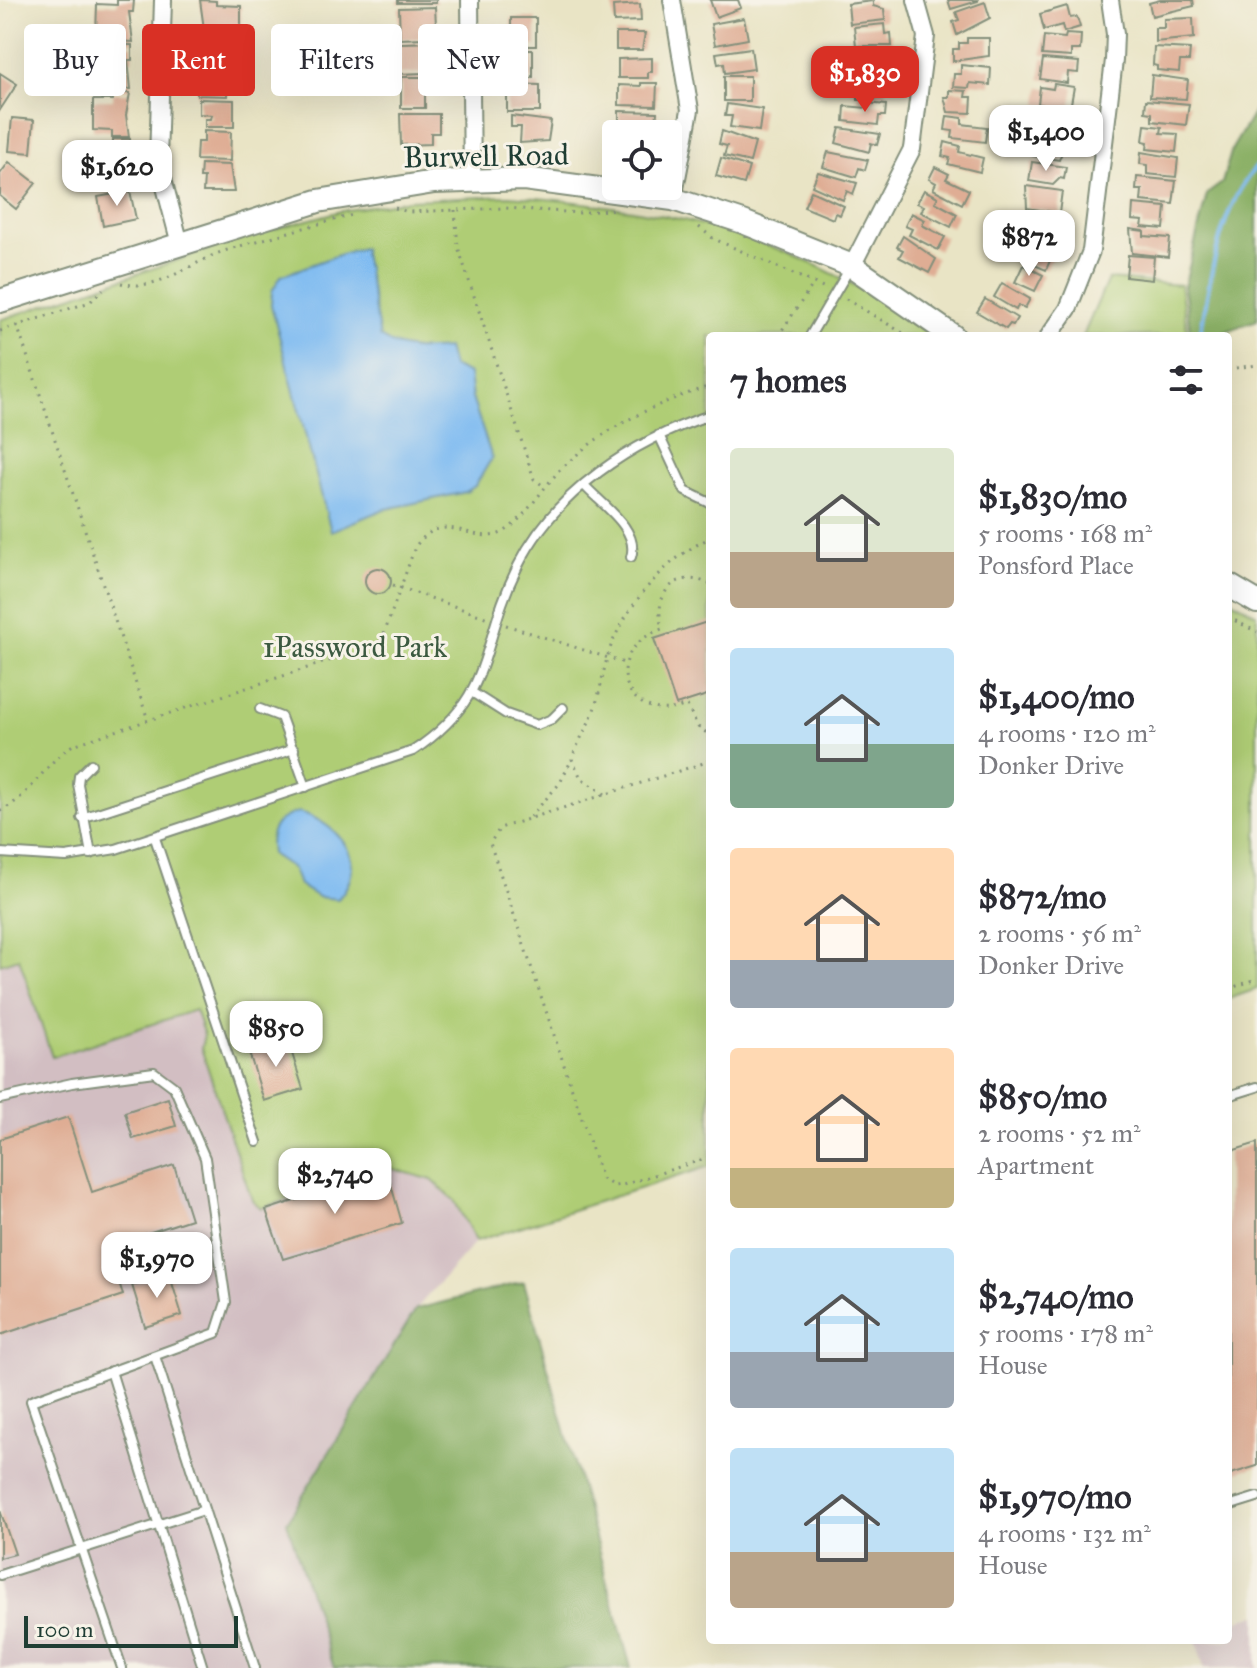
<!DOCTYPE html>
<meta charset="utf-8">
<style>
:root{--surface:#fff;--page:#f2f2f3;--text:#2b2b33;--muted:#7c7c81;--accent:#d93025}
body{margin:0;font-family:"IM FELL Great Primer",serif;background:var(--page);color:var(--text);height:100vh;display:flex;flex-direction:column;font-size:30px;white-space:nowrap}
*{box-sizing:border-box;margin:0}
p{font-size:26px;color:var(--muted)}
.icon{flex:none;width:44px;height:44px;fill:none;stroke:currentColor;stroke-width:2;stroke-linecap:round;stroke-linejoin:round}
.map{position:relative;flex:1;overflow:hidden}
.drawer{position:absolute;left:706px;top:332px;width:526px;height:1312px;display:flex;flex-direction:column;background:var(--surface);border-radius:8px;box-shadow:0 8px 32px #0002}
.drawer>*{flex:none}
.guide{position:absolute;left:24px;top:24px;width:562px;height:72px;display:flex;gap:16px}
.tools{position:absolute;left:602px;top:120px;display:grid;gap:16px}
.tools a{display:grid;place-items:center;width:80px;height:80px;border-radius:8px;background:var(--surface);box-shadow:0 8px 32px #0002;font-size:40px}
.scale{position:absolute;left:24px;bottom:20px;width:214px;box-sizing:border-box;padding-left:8px;border:4px solid #1f3d34;border-top:0;font-size:22px;line-height:28px;white-space:nowrap;color:#1f3d34;-webkit-text-stroke:6px #f7f3e8;paint-order:stroke}
.price{position:absolute;translate:-50% -68px;padding:0 18px;border-radius:16px;background:#fff;color:#222;font-size:26px;line-height:52px;filter:drop-shadow(0 2px 4px #0008)}
.price::after{content:'';position:absolute;left:50%;top:48px;width:24px;height:18px;margin-left:-12px;background:inherit;clip-path:polygon(0 0,100% 0,50% 100%)}
.price.selected{background:var(--accent);color:#fff}
ul{padding:0;list-style:none}
li{display:flex;align-items:center;gap:24px;height:200px;padding:0 24px}
li span{display:grid;place-items:center;flex:none;width:224px;height:160px;border-radius:8px;color:#555}
li>.icon{margin-inline-start:auto}
span .icon{width:96px;height:96px;fill:#fffc;stroke-width:1}
li b{font-size:34px}
h2{display:flex;justify-content:space-between;align-items:center;height:96px;padding:0 24px;font-size:34px}
.pill{padding:0 28px;border-radius:8px;background:var(--surface);box-shadow:0 8px 32px #0002;font-size:28px;line-height:72px}
.pill.selected{background:var(--accent);color:#fff}
.map>svg:first-child{display:block}
.industrial{fill:#d2bec2}
.green{fill:#afcd74;stroke:#678554;stroke-width:2}
.forest{fill:#8bb066;stroke:#55764d;stroke-width:2}
.water{fill:#7fbbf1;stroke:#4f7c92;stroke-width:2}
.lines{fill:none;stroke-linecap:round;stroke-linejoin:round}
.stream{stroke:#7fbbf1;stroke-width:4}
.building{fill:#dfad94}
.service-casing{stroke:#84907c;stroke-width:12}
.minor-casing{stroke:#84907c;stroke-width:20}
.secondary-casing{stroke:#84907c;stroke-width:26}
.path{stroke:#84907c;stroke-width:3;stroke-dasharray:2 6;stroke-linecap:butt}
.service{stroke:#fff;stroke-width:8}
.minor{stroke:#fff;stroke-width:16}
.secondary{stroke:#fff;stroke-width:22}
.labels{text-anchor:middle;stroke-width:6;stroke-linejoin:round;paint-order:stroke}
.street-label{font-size:30px;fill:#1f3d34;stroke:#f7f3e8}
.park-label{font-size:30px;fill:#3c5a41;stroke:#f7f3e8}
</style>
<div class="map">
<svg width="1257" height="1668" viewBox="0 0 1257 1668">
<rect width="100%" height="100%" fill="#f7f3e8"/>
<filter id="ink" filterUnits="userSpaceOnUse"><feTurbulence type="fractalNoise" baseFrequency=".0125" numOctaves="2"/><feDisplacementMap in="SourceGraphic" scale="16" xChannelSelector="R" yChannelSelector="G"/><feConvolveMatrix kernelMatrix="1 2 1 2 8 2 1 2 1" color-interpolation-filters="sRGB"/></filter>
<filter id="wash" filterUnits="userSpaceOnUse"><feTurbulence type="fractalNoise" baseFrequency=".006" numOctaves="4" result="noise"/><feDisplacementMap in="SourceGraphic" scale="32" xChannelSelector="R" yChannelSelector="G"/><feGaussianBlur stdDeviation="1.8" result="paint"/><feColorMatrix in="noise" values="0 0 0 0 0 0 0 0 0 0 0 0 0 0 0 0 0 1.4 0 .05"/><feComposite in="paint" operator="in"/></filter>
<g filter="url(#wash)">
<rect width="100%" height="100%" fill="#e9e4c5"/>
<g class="industrial">
<path d="M19,958L52,1056L195,1009L204,1035L201,1048L252,1200L260,1208L390,1168L432,1180L454,1200L476,1241L416,1309L287,1522L334,1668H0V964Z"/>
<path d="M1257,1615V1668H1204L1196,1640H1228V1623Z"/>
</g>
<g class="green">
<path d="M509,196C669,207 801,236 931,336H710V1166L476,1241L454,1200L432,1180L390,1168L261,1208L252,1200L201,1048L204,1035L195,1010L52,1057L19,958L0,964V320L255,234L341,211L409,200Z"/>
<path d="M1108,279L1180,285L1188,336H1083Z"/>
<path d="M1228,598L1257,614V989L1228,999Z"/>
</g>
<g class="forest">
<path d="M1257,107V320L1213,336H1191L1184,287L1207,194L1222,183L1232,149Z"/>
<path d="M524,1282L631,1668H334L287,1522L416,1309Z"/>
</g>
<g class="water">
<path d="M363,248L380,337C403,352 421,350 447,348L452,366L469,374L472,398L492,458L475,486L466,492L382,510L331,531L271,305L272,291L281,276C309,266 333,255 363,248Z"/>
<path d="M300,812C339,825 371,861 338,899L318,897L299,885L293,869L271,854C267,830 276,817 300,812Z"/>
</g>
<g class="lines">
<path class="stream" d="M1200,336C1210,281 1218,209 1257,166"/>
</g>
<g id="blocks">
<g class="building">
<path d="M117,0H134L133,12H129L133,42L116,41V35H96L97,4L117,5Z"/>
<path d="M200,0L216,1V5L241,6V30L204,29Z"/>
<rect x="398" y="0" width="38" height="3"/>
<path d="M710,0H738L741,8L716,17Z"/>
<path d="M948,0H978V1L951,9Z"/>
<path d="M1160,0H1193L1194,6L1152,16L1149,3Z"/>
<path d="M873,1V6L884,9L885,20L850,24L848,4Z"/>
<path d="M985,2L990,18L957,35L953,22L959,20L956,12Z"/>
<path d="M640,4L641,21L614,22L613,6Z"/>
<path d="M1067,6L1070,18L1077,17L1080,27L1064,32L1062,25L1044,30L1040,14Z"/>
<path d="M435,7L436,25H424V38L400,39L399,8Z"/>
<path d="M511,18H536V46H504V29H511Z"/>
<path d="M744,18L748,39L715,45L711,24Z"/>
<path d="M1193,18L1194,38L1155,42V28H1164V19Z"/>
<path d="M884,24L885,34L891,33L892,46H856L854,27Z"/>
<path d="M616,33H645L642,50H616Z"/>
<path d="M1066,34L1081,35L1080,50H1071V57L1042,55L1044,36L1065,38Z"/>
<path d="M200,36L230,37V62L207,61V46H199Z"/>
<path d="M967,38H989V56L953,61V49H959V43H967Z"/>
<path d="M436,42V60H424V73L400,74V43Z"/>
<path d="M115,45H132V60H128L131,89H114V83H95V52H115Z"/>
<path d="M1154,47L1190,49L1189,61H1180L1179,72L1157,70V66L1153,65Z"/>
<path d="M751,48L754,69L725,73L724,63L718,64L716,53Z"/>
<path d="M504,50H533V78H515L514,72H508Z"/>
<path d="M858,54L886,55L888,74L857,72Z"/>
<path d="M652,58V72H648V78H618V59Z"/>
<path d="M1043,59L1079,62L1078,73L1068,72L1067,83L1040,79Z"/>
<path d="M359,62H368L369,74H360Z"/>
<path d="M961,65L991,68L990,85L970,83L969,88L953,87L954,74H961Z"/>
<path d="M198,67L228,68L227,96L197,95Z"/>
<path d="M0,73L17,84L0,110Z"/>
<path d="M1152,75L1188,80L1186,99L1150,97Z"/>
<rect x="724" y="76" width="26" height="25"/>
<path d="M401,77H437V94H425V108H401Z"/>
<path d="M859,77L887,78L886,94H878L874,100H858V92H855Z"/>
<path d="M641,83H657L656,106L619,105V85L641,86Z"/>
<path d="M515,84L540,85V112H507V95H515Z"/>
<path d="M1054,84L1074,87L1070,109L1038,104L1040,87L1053,89Z"/>
<path d="M949,90L966,91L965,97H972L971,113L948,112L944,97H949Z"/>
<path d="M113,93H130L126,115L129,137H112V131L93,130V100H113Z"/>
<path d="M199,99L234,100V127H205V119H211L212,115L199,114Z"/>
<path d="M1146,100L1189,104L1186,125L1152,121V113L1145,112Z"/>
<path d="M867,103L886,105L885,116H879L878,125L844,121L845,106L867,108Z"/>
<path d="M727,104L762,109L759,131L730,127L732,116H725Z"/>
<path d="M1040,109L1074,115L1066,135L1036,131Z"/>
<path d="M619,111L657,112L656,124H648V134H619Z"/>
<path d="M400,114H439V133H431V144L401,145Z"/>
<path d="M511,116L551,121L548,141L520,143L521,127H511Z"/>
<path d="M947,116L962,118V124L987,127L985,142L952,138L953,131L945,130Z"/>
<path d="M12,118L34,120L31,153L9,151Z"/>
<path d="M1145,125L1162,127L1161,133L1178,134L1176,152L1147,149L1148,142L1143,141Z"/>
<path d="M840,128L880,134L877,145L871,143L869,152L836,143Z"/>
<path d="M204,131L231,132L230,161L196,160L197,142H204Z"/>
<path d="M722,131L755,143L750,162L724,156L727,146L719,144Z"/>
<path d="M113,139H130V154H126L130,183H113V177H93L94,146L113,147Z"/>
<path d="M1036,139L1069,141L1067,150H1063L1059,160L1033,156Z"/>
<path d="M945,142L960,146L959,152L983,158L980,172L948,164L950,158L942,156Z"/>
<path d="M828,152L868,160L865,170L859,168L856,177L823,167Z"/>
<path d="M1141,152L1178,158L1176,177L1147,174V165L1140,164Z"/>
<path d="M721,158L749,167L744,184L716,176Z"/>
<path d="M9,162L36,183L16,209L0,196V174Z"/>
<path d="M1032,162L1066,167L1064,179L1060,178L1053,185L1029,181Z"/>
<path d="M201,164L230,165L234,192H203L204,178H200Z"/>
<path d="M935,167L949,174L946,179L969,190L962,204L933,189L936,183L929,179Z"/>
<path d="M818,172L857,183L853,194L847,191L843,200L812,186Z"/>
<path d="M1137,177L1176,181L1173,204L1141,201L1142,190H1136Z"/>
<path d="M1026,186L1062,191L1059,213L1027,208Z"/>
<path d="M924,190L938,197L935,202L957,214L951,227L921,212L924,206L917,203Z"/>
<path d="M130,191L136,219L103,226L98,197Z"/>
<path d="M811,191L844,206L840,215L835,213L833,219L804,207Z"/>
<path d="M1133,204L1166,207L1164,229L1142,227L1143,221L1132,220Z"/>
<path d="M911,213L925,220L922,225L945,237L938,250L909,235L912,229L905,226Z"/>
<path d="M1037,215L1055,222L1053,227L1060,229L1055,243L1030,235Z"/>
<path d="M1130,229L1144,231V236L1170,238L1168,257L1132,253Z"/>
<path d="M903,236L936,259L929,273L899,257L903,250L897,247Z"/>
<path d="M1032,239L1055,249L1046,270L1023,260Z"/>
<path d="M1128,255L1154,257L1152,280L1126,277Z"/>
<path d="M1023,265L1043,275L1035,291L1015,282Z"/>
<path d="M1002,283L1030,299L1025,308L1018,305L1016,310L994,297Z"/>
<path d="M985,299L1017,318L1013,325L1010,324L1006,329L977,312Z"/>
<circle cx="378" cy="581" r="13"/>
<path d="M710,621V694L676,705L654,639Z"/>
<path d="M287,1037L303,1089L264,1101L248,1049Z"/>
<path d="M168,1098L176,1126L133,1139L125,1112Z"/>
<path d="M68,1117L92,1192L174,1165L191,1219L108,1246L123,1295L0,1335V1139Z"/>
<path d="M1257,1143V1466L1228,1475V1152Z"/>
<path d="M387,1171L402,1223L283,1259L266,1210Z"/>
<path d="M169,1273L182,1315L145,1327L132,1285Z"/>
<path d="M0,1510L15,1554L0,1558Z"/>
</g>
</g>
</g>
<g filter="url(#ink)">
<use href="#blocks" fill-opacity="0" stroke="#84907c" stroke-width="2"/>
<g class="lines">
<g class="service-casing">
<g id="service">
<path d="M810,336L851,266"/>
<path d="M659,435L685,491L710,503"/>
<path d="M584,485C601,504 640,529 631,557"/>
<path d="M473,693L506,714L537,725L552,719L563,708"/>
<path d="M260,709L281,717L306,787"/>
<path d="M82,818L294,749"/>
<path d="M155,838L257,1142"/>
<path d="M0,853L66,857L116,849L413,751C497,695 478,646 518,566C555,491 633,441 710,415"/>
<path d="M91,854L78,784L79,776L91,764"/>
<path d="M1228,1096L1257,1087"/>
<path d="M0,1099L72,1083L154,1072L174,1087L205,1158L226,1302L216,1333L31,1401L122,1668"/>
<path d="M155,1356L255,1668"/>
<path d="M111,1371L203,1668"/>
<path d="M1228,1506L1257,1497"/>
<path d="M0,1575L204,1510"/>
</g>
</g>
<g class="minor-casing">
<g id="minor">
<path d="M163,0L158,160L180,244"/>
<path d="M470,0L472,180"/>
<path d="M672,0L690,110L673,199"/>
<path d="M852,266L912,149L926,36L916,0"/>
<path d="M1049,336L1068,309L1091,251L1114,60L1115,34L1110,0"/>
</g>
</g>
<g class="secondary-casing">
<g id="secondary">
<path d="M0,301L318,201L434,182L524,179L673,199L743,222L852,266L953,336"/>
<path d="M1228,585L1257,602"/>
</g>
</g>
<g class="path">
<path d="M395,208L408,212L506,208L580,213L614,209"/>
<path d="M455,210L458,247L534,479L545,487"/>
<path d="M699,227L714,239L825,288"/>
<path d="M121,283C158,293 191,262 224,251C268,237 312,226 356,214"/>
<path d="M846,299L908,336"/>
<path d="M17,325L148,720"/>
<path d="M0,331L90,302L103,289"/>
<path d="M778,336L814,283"/>
<path d="M1228,369L1257,365"/>
<path d="M710,584C674,568 653,594 662,629C598,651 624,728 687,705L698,727L710,735"/>
<path d="M393,585L488,618"/>
<path d="M1228,617L1257,632"/>
<path d="M506,625L624,663"/>
<path d="M710,761L500,828L490,843L602,1179L614,1186L623,1185L710,1157"/>
<path d="M605,794L581,778L572,759C578,741 589,725 595,707C602,686 604,662 613,641C632,599 668,557 710,538"/>
<path d="M0,811C32,796 44,763 73,745L377,645L383,637L415,547C447,503 476,553 508,529C529,513 543,487 561,469C604,427 654,404 710,386"/>
<path d="M530,817L560,783L572,759"/>
<path d="M1228,989L1257,979"/>
</g>
<use href="#service" class="service"/>
<use href="#minor" class="minor"/>
<use href="#secondary" class="secondary"/>
</g>
</g>
<g class="labels">
<g class="street-label">
<text transform="translate(486 156) rotate(-1)" y="10">Burwell Road</text>
</g>
<g class="park-label">
<text x="355" y="657">1Password Park</text>
</g>
</g>
</svg>
<div class="tools">
<a><svg class="icon" aria-label="locate" viewBox="0 0 24 24"><circle cx="12" cy="12" r="6"/><path d="M12 2v4M12 18v4M2 12h4M18 12h4"/></svg></a>
</div>
<div class="scale">100 m</div>
<b class="price selected" style="left:865px;top:114px">$1,830</b>
<b class="price" style="left:1046px;top:173px">$1,400</b>
<b class="price" style="left:117px;top:208px">$1,620</b>
<b class="price" style="left:1029px;top:278px">$872</b>
<b class="price" style="left:276px;top:1069px">$850</b>
<b class="price" style="left:335px;top:1216px">$2,740</b>
<b class="price" style="left:157px;top:1300px">$1,970</b>
<div class="guide">
<a class="pill">Buy</a>
<a class="pill selected">Rent</a>
<a class="pill">Filters</a>
<a class="pill">New</a>
</div>
<section class="drawer">
<h2>7 homes<svg class="icon" aria-label="filters" viewBox="0 0 24 24"><path d="M4 7h16M4 17h16"/><circle cx="9" cy="7" r="2"/><circle cx="15" cy="17" r="2"/></svg></h2>
<ul>
<li><span style="background:linear-gradient(#dfe7d0 65%,#b9a48a 0)"><svg class="icon" aria-label="home" viewBox="0 0 24 24"><path d="M3 11l9-7 9 7M6 9v11h12V9"/></svg></span><div><b>$1,830/mo</b><p>5 rooms · 168 m²</p><p>Ponsford Place</p></div></li>
<li><span style="background:linear-gradient(#bfe0f5 60%,#7fa58c 0)"><svg class="icon" aria-label="home" viewBox="0 0 24 24"><path d="M3 11l9-7 9 7M6 9v11h12V9"/></svg></span><div><b>$1,400/mo</b><p>4 rooms · 120 m²</p><p>Donker Drive</p></div></li>
<li><span style="background:linear-gradient(#ffd9b3 70%,#9aa5b1 0)"><svg class="icon" aria-label="home" viewBox="0 0 24 24"><path d="M3 11l9-7 9 7M6 9v11h12V9"/></svg></span><div><b>$872/mo</b><p>2 rooms · 56 m²</p><p>Donker Drive</p></div></li>
<li><span style="background:linear-gradient(#ffd9b3 75%,#c2b280 0)"><svg class="icon" aria-label="home" viewBox="0 0 24 24"><path d="M3 11l9-7 9 7M6 9v11h12V9"/></svg></span><div><b>$850/mo</b><p>2 rooms · 52 m²</p><p>Apartment</p></div></li>
<li><span style="background:linear-gradient(#bfe0f5 65%,#9aa5b1 0)"><svg class="icon" aria-label="home" viewBox="0 0 24 24"><path d="M3 11l9-7 9 7M6 9v11h12V9"/></svg></span><div><b>$2,740/mo</b><p>5 rooms · 178 m²</p><p>House</p></div></li>
<li><span style="background:linear-gradient(#bfe0f5 65%,#b9a48a 0)"><svg class="icon" aria-label="home" viewBox="0 0 24 24"><path d="M3 11l9-7 9 7M6 9v11h12V9"/></svg></span><div><b>$1,970/mo</b><p>4 rooms · 132 m²</p><p>House</p></div></li>
</ul>
</section>
</div>
